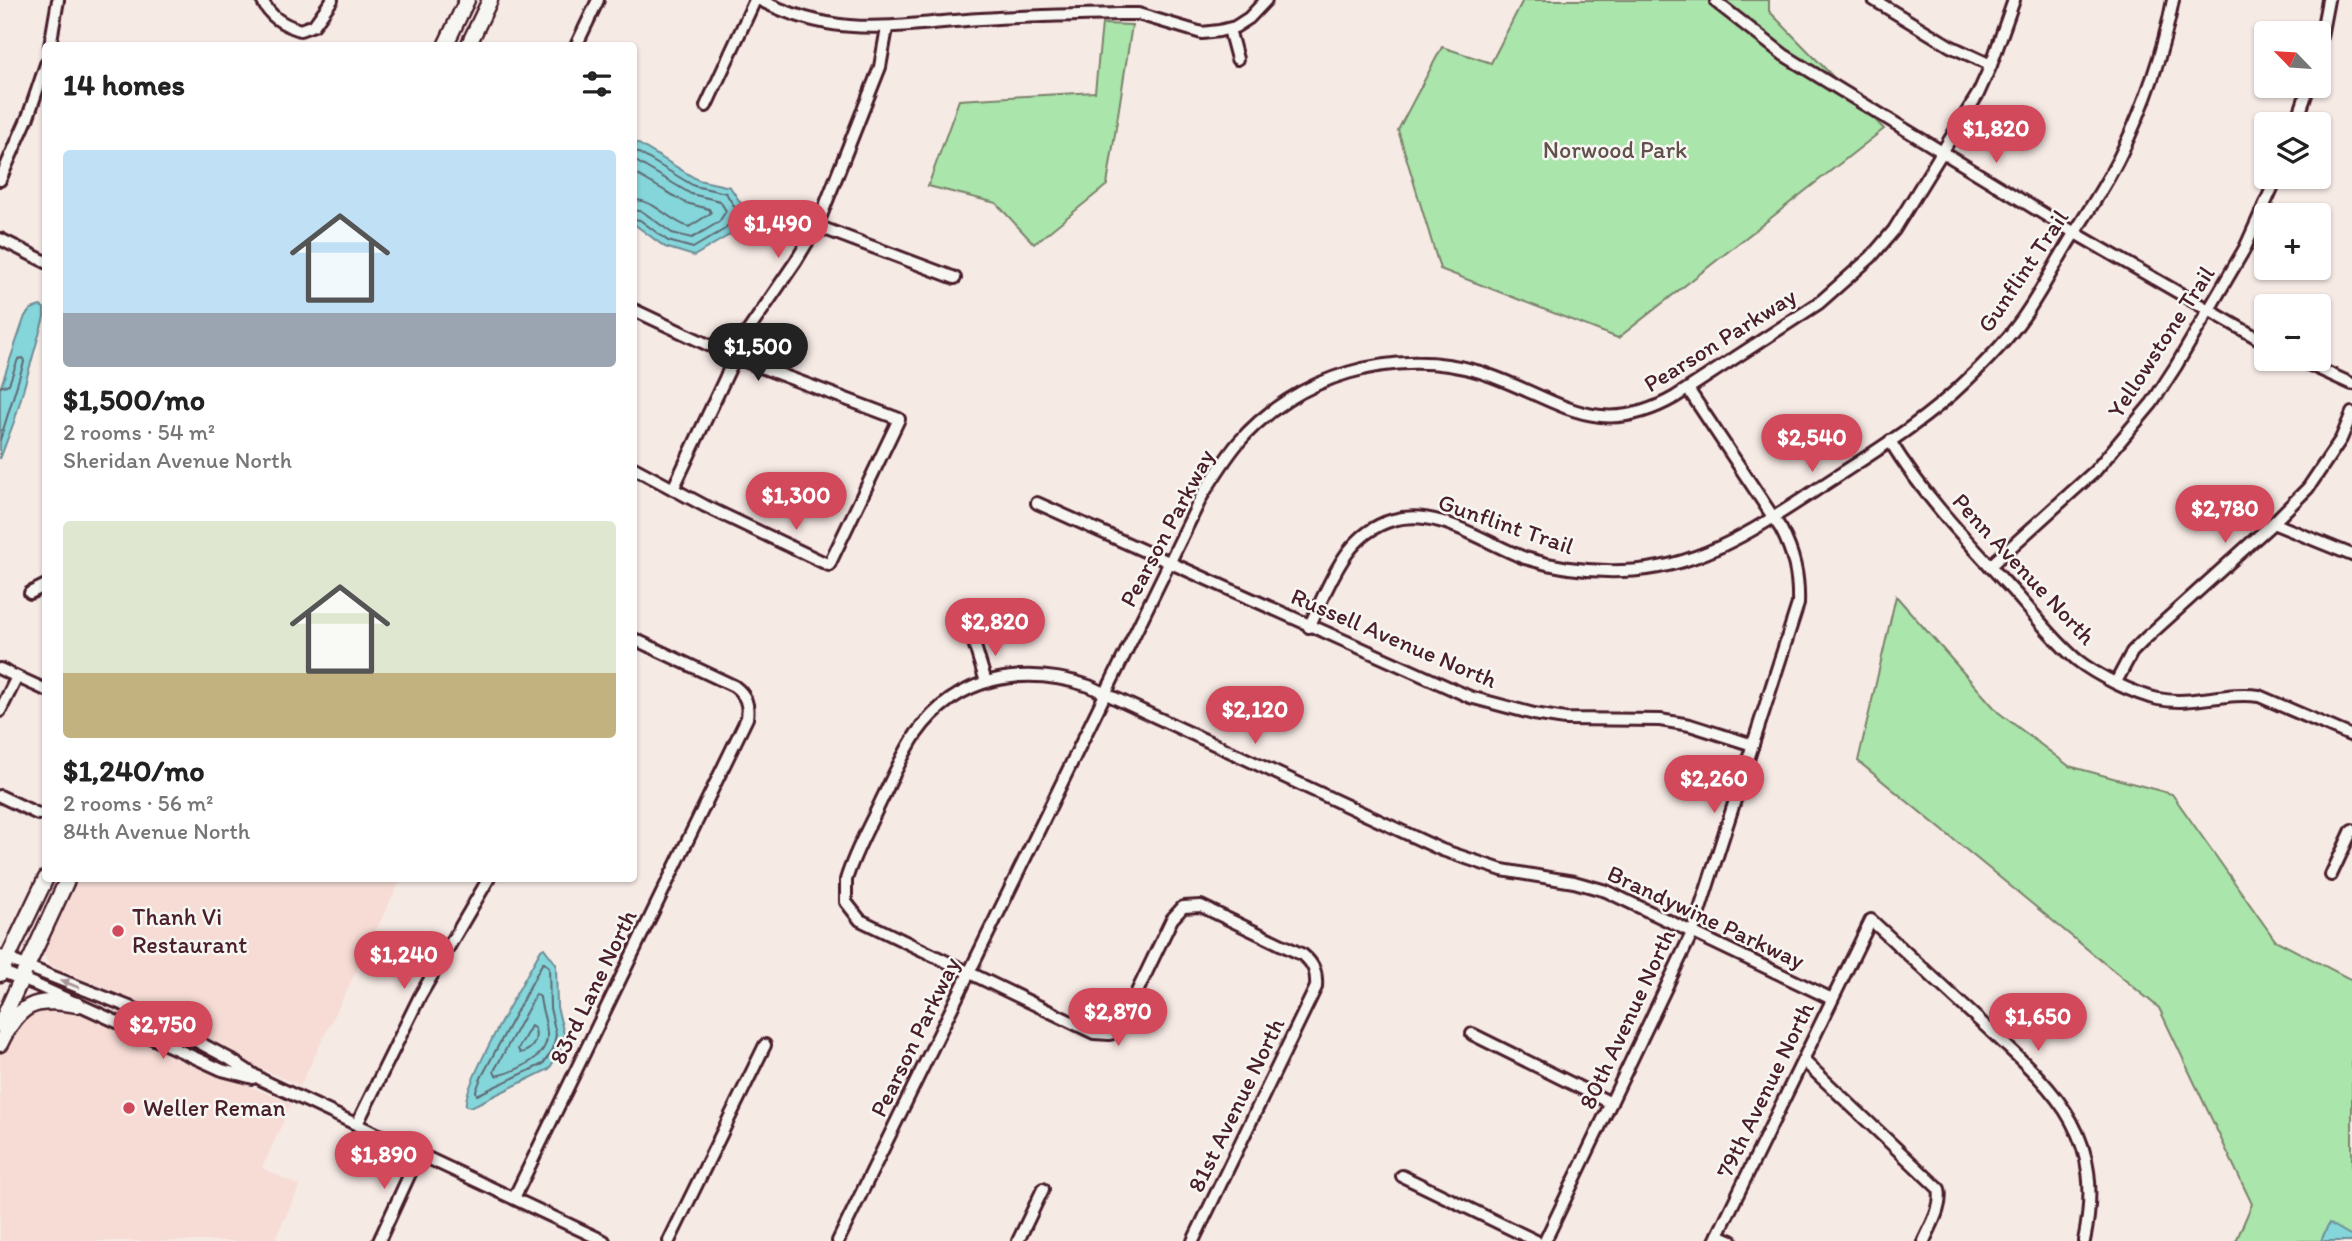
<!DOCTYPE html>
<meta charset="utf-8">
<style>
:root{--surface:#fff;--page:#f6f6f6;--text:#222;--muted:#767676;--accent:#d1495b}
body{margin:0;font-family:Itim,sans-serif;background:var(--page);color:var(--text);height:100vh;display:flex;flex-direction:column;font-size:26px;white-space:nowrap}
*{box-sizing:border-box;margin:0}
p{font-size:23px;color:var(--muted)}
.icon{flex:none;width:38px;height:38px;fill:none;stroke:currentColor;stroke-width:2;stroke-linecap:round;stroke-linejoin:round}
.map{position:relative;flex:1;overflow:hidden}
.details{position:absolute;left:42px;top:42px;width:595px;height:840px;display:flex;flex-direction:column;background:var(--surface);border-radius:7px;box-shadow:0 2px 5px #0004}
.details>*{flex:none}
.needle{width:46px;rotate:295deg}
.controls{position:absolute;left:2254px;top:21px;display:grid;gap:14px}
.controls a{display:grid;place-items:center;width:77px;height:77px;border-radius:7px;background:var(--surface);box-shadow:0 2px 5px #0004;font-size:35px}
.price{position:absolute;translate:-50% -60px;padding:0 16px;border-radius:24px;background:var(--accent);color:#fff;font-size:23px;line-height:46px;filter:drop-shadow(0 2px 4px #0008)}
.price::after{content:'';position:absolute;left:50%;top:42px;width:21px;height:16px;margin-left:-10px;background:inherit;clip-path:polygon(0 0,100% 0,50% 100%)}
.price.current{background:#222;color:#fff}
ul{padding:0;list-style:none}
li{display:grid;align-content:center;gap:14px;height:371px;padding:0 21px}
li span{display:grid;place-items:center;height:217px;border-radius:7px;color:#555}
li>.icon{margin-inline-start:auto}
span .icon{width:126px;height:126px;fill:#fffc;stroke-width:1}
li b{font-size:30px}
h2{display:flex;justify-content:space-between;align-items:center;height:84px;padding:0 21px;font-size:30px}
.map>svg:first-child{display:block}
.built{fill:#f6dcd5}
.green{fill:#aae5ab;stroke:#7a826b;stroke-width:2}
.water{fill:#84d6db;stroke:#6d8d95;stroke-width:2}
.lines{fill:none;stroke-linecap:round;stroke-linejoin:round}
.shore{stroke:#616871;stroke-width:2}
.minor-casing{stroke:#4a1f2b;stroke-width:16}
.major-casing{stroke:#4a1f2b;stroke-width:19}
.minor{stroke:#f6f6f2;stroke-width:10}
.major{stroke:#f6f6f2;stroke-width:14}
.oneway{fill:#a99598}
.poi-dot{fill:#d1495b;stroke:#f6f6f2;stroke-width:2.5}
.labels{text-anchor:middle;stroke-width:5;stroke-linejoin:round;paint-order:stroke}
.park-label{font-size:24px;fill:#62504b;stroke:#f6f6f2}
.street-label{font-size:24px;fill:#4a1f2b;stroke:#f6f6f2}
.poi-label{font-size:24px;fill:#4a1f2b;stroke:#f6f6f2;text-anchor:start}
</style>
<div class="map">
<svg width="2352" height="1241" viewBox="0 0 2352 1241">
<rect width="100%" height="100%" fill="#f6eae5"/>
<filter id="ink" filterUnits="userSpaceOnUse"><feTurbulence type="fractalNoise" baseFrequency=".0143" numOctaves="2"/><feDisplacementMap in="SourceGraphic" scale="14" xChannelSelector="R" yChannelSelector="G"/><feConvolveMatrix kernelMatrix="1 2 1 2 8 2 1 2 1" color-interpolation-filters="sRGB"/></filter>
<g filter="url(#ink)">
<g class="built">
<path d="M75,879H401L300,1086L240,1059L182,1025L136,1001L49,965L42,952L45,941Z"/>
<path d="M40,1008H66L291,1104L262,1168L300,1186L274,1241H0V1052L12,1027L24,1013Z"/>
</g>
<g class="green">
<path d="M1523,0H1769V11L1884,129L1618,338L1440,269L1398,130L1442,47L1491,63Z"/>
<path d="M1102,24L1132,25L1107,185L1034,244L996,203L928,186L959,100L1095,92Z"/>
<path d="M1896,596L1998,712L2069,766L2172,794L2275,940L2352,980V1241H2236L2252,1204L2159,1008L1858,761Z"/>
</g>
<g class="water">
<path d="M634,141L698,180L730,187L746,211L731,234L694,256L665,247L634,224Z"/>
<path d="M40,306L44,308V317L15,419L0,459V389L25,316L31,309Z"/>
<path d="M544,948L556,964L557,1007L564,1034L560,1051L549,1069L471,1107L466,1106C461,1088 528,973 541,950Z"/>
<path d="M2329,1223L2352,1236V1241H2321Z"/>
</g>
<g class="lines">
<g class="shore">
<path d="M634,150L694,186L726,193L737,211L725,229L693,248L668,241L640,220L634,219"/>
<path d="M634,160L691,194L720,201L726,211L719,222L692,238L672,233L643,212L634,210"/>
<path d="M634,173L686,203L709,209L711,213L689,227C669,221 655,200 634,200"/>
<path d="M0,387L9,384L18,359L23,358L24,362L0,440"/>
<path d="M543,962L549,967L550,1008L556,1034L553,1049L543,1064L477,1095L476,1091L481,1078Z"/>
<path d="M536,994L540,997C541,1010 548,1024 547,1037C546,1059 514,1072 496,1076L494,1071Z"/>
<path d="M531,1026L535,1029C538,1041 532,1051 520,1053L518,1049Z"/>
</g>
<g class="minor-casing">
<g id="minor">
<path d="M262,0C270,17 282,24 300,30L314,25L332,0"/>
<path d="M760,0C841,41 897,24 981,19C1028,16 1075,15 1121,14H1138L1202,33L1219,31L1235,27L1249,18L1266,0"/>
<path d="M1874,0L1950,46L1991,65"/>
<path d="M1716,2L1784,55L1839,89L2075,233L2266,343"/>
<path d="M1229,29L1237,59"/>
<path d="M50,46L58,0"/>
<path d="M576,46L598,0"/>
<path d="M2319,47L2328,0"/>
<path d="M706,106L755,0"/>
<path d="M2296,124L2309,86"/>
<path d="M0,180L28,117L46,64"/>
<path d="M817,226L955,278"/>
<path d="M0,239L46,262"/>
<path d="M634,310L734,357L899,419L829,565L705,506L634,468"/>
<path d="M2297,359L2352,384"/>
<path d="M1890,441C1924,497 1971,545 2015,593C2035,615 2054,641 2077,660C2096,675 2134,694 2158,699C2192,706 2226,691 2259,696L2352,736"/>
<path d="M673,489L746,334L796,261L817,226L880,67L887,28"/>
<path d="M1037,503L1470,697L1534,714L1565,719L1660,720L1690,725L1753,745"/>
<path d="M2273,523L2352,555"/>
<path d="M1990,566L2095,471L2152,403L2176,366L2245,248L2277,177"/>
<path d="M30,593L46,585"/>
<path d="M1309,627C1329,586 1345,533 1393,520C1438,507 1484,543 1525,558C1557,568 1589,572 1622,571C1696,570 1756,529 1816,490C1867,456 1921,425 1965,382C1985,363 2006,342 2022,319C2040,294 2054,266 2070,240C2087,213 2106,185 2120,156C2144,107 2163,53 2173,0"/>
<path d="M974,643L986,682"/>
<path d="M0,669L46,690"/>
<path d="M2116,682L2132,652L2146,638L2273,523L2308,488L2341,439L2352,413"/>
<path d="M0,711L17,677"/>
<path d="M0,796L38,814"/>
<path d="M2331,875L2352,830"/>
<path d="M0,956L142,1012L228,1058L262,1080L604,1241"/>
<path d="M0,971L34,984L222,1070L253,1078"/>
<path d="M1472,1034L1611,1103"/>
<path d="M1803,1060L1939,1189C1943,1206 1931,1225 1924,1241"/>
<path d="M357,1124L420,996L489,878"/>
<path d="M1402,1176L1536,1241"/>
<path d="M514,1198L747,718C749,704 746,695 734,686L634,639"/>
<path d="M1718,1235L1732,1241"/>
<path d="M379,1241L419,1154"/>
<path d="M669,1241L765,1045"/>
<path d="M838,1241L1202,496C1213,478 1224,460 1238,443C1295,376 1395,346 1480,372C1555,396 1595,443 1675,397L1819,303L1871,257L1894,230L1978,94L1991,65L2014,0"/>
<path d="M1018,1241L1043,1189"/>
<path d="M1193,1241L1316,987C1317,973 1314,964 1303,955L1201,906L1183,907L1172,919L1122,1023L1110,1034L1094,1033L860,920L846,902V880C854,853 869,827 881,801C892,779 902,755 916,734C958,675 1024,665 1089,686L1442,850L1502,870L1574,882L1606,891L1832,999"/>
<path d="M1545,1241L1693,931L1798,604C1799,576 1794,554 1781,529L1688,389"/>
<path d="M1715,1241L1871,920C1908,954 1944,988 1981,1022C2054,1090 2107,1132 2084,1241"/>
</g>
</g>
<g class="major-casing">
<g id="major">
<path d="M445,46L467,0"/>
<path d="M468,46L490,0"/>
<path d="M0,974L46,878"/>
<path d="M0,1025L68,878"/>
<path d="M0,1044C19,1004 34,997 77,1005"/>
</g>
</g>
<use href="#minor" class="minor"/>
<use href="#major" class="major"/>
</g>
<defs><path id="oneway-solid" d="M-6-.8H1V-3.2L6.5 0L1 3.2V.8H-6Z" transform="scale(1.75)"/></defs>
<use class="oneway" href="#oneway-solid" transform="translate(70 984) rotate(-158)"/>
</g>
<g class="poi-dot">
<circle cx="118" cy="931" r="7"/>
<circle cx="129" cy="1108" r="7"/>
</g>
<g class="labels">
<g class="park-label">
<text x="1615" y="158">Norwood Park</text>
</g>
<g class="street-label">
<text transform="translate(2023 271) rotate(-56)" y="8">Gunflint Trail</text>
<text transform="translate(1720 340) rotate(-32)" y="8">Pearson Parkway</text>
<text transform="translate(2161 342) rotate(-57)" y="8">Yellowstone Trail</text>
<text transform="translate(1506 524) rotate(19)" y="8">Gunflint Trail</text>
<text transform="translate(1167 528) rotate(-62)" y="8">Pearson Parkway</text>
<text transform="translate(2024 569) rotate(47)" y="8">Penn Avenue North</text>
<text transform="translate(1394 638) rotate(23)" y="8">Russell Avenue North</text>
<text transform="translate(1706 917) rotate(25)" y="8">Brandywine Parkway</text>
<text transform="translate(593 987) rotate(-64)" y="8">83rd Lane North</text>
<text transform="translate(1627 1019) rotate(-65)" y="8">80th Avenue North</text>
<text transform="translate(915 1037) rotate(-64)" y="8">Pearson Parkway</text>
<text transform="translate(1765 1090) rotate(-64)" y="8">79th Avenue North</text>
<text transform="translate(1236 1105) rotate(-64)" y="8">81st Avenue North</text>
</g>
<g class="poi-label">
<text x="132" y="925">Thanh Vi<tspan x="132" dy="28">Restaurant</tspan></text>
<text x="143" y="1116">Weller Reman</text>
</g>
</g>
</svg>
<div class="controls">
<a><svg class="needle" viewBox="-14 -14 28 28"><path d="M0-13l5 13h-10z" fill="#e53935"/><path d="M0 13l5-13h-10z" fill="#767676"/></svg></a>
<a><svg class="icon" aria-label="layers" viewBox="0 0 24 24"><path d="M12 4l9 5-9 5-9-5zM3 14l9 5 9-5"/></svg></a>
<a>+</a>
<a>−</a>
</div>
<b class="price" style="left:1996px;top:165px">$1,820</b>
<b class="price" style="left:778px;top:260px">$1,490</b>
<b class="price current" style="left:758px;top:383px">$1,500</b>
<b class="price" style="left:1812px;top:474px">$2,540</b>
<b class="price" style="left:796px;top:532px">$1,300</b>
<b class="price" style="left:2225px;top:545px">$2,780</b>
<b class="price" style="left:995px;top:658px">$2,820</b>
<b class="price" style="left:1255px;top:746px">$2,120</b>
<b class="price" style="left:1714px;top:815px">$2,260</b>
<b class="price" style="left:404px;top:991px">$1,240</b>
<b class="price" style="left:1118px;top:1048px">$2,870</b>
<b class="price" style="left:2038px;top:1053px">$1,650</b>
<b class="price" style="left:163px;top:1061px">$2,750</b>
<b class="price" style="left:384px;top:1191px">$1,890</b>
<section class="details">
<h2>14 homes<svg class="icon" aria-label="filters" viewBox="0 0 24 24"><path d="M4 7h16M4 17h16"/><circle cx="9" cy="7" r="2"/><circle cx="15" cy="17" r="2"/></svg></h2>
<ul>
<li><span style="background:linear-gradient(#bfe0f5 75%,#9aa5b1 0)"><svg class="icon" aria-label="home" viewBox="0 0 24 24"><path d="M3 11l9-7 9 7M6 9v11h12V9"/></svg></span><div><b>$1,500/mo</b><p>2 rooms · 54 m²</p><p>Sheridan Avenue North</p></div></li>
<li><span style="background:linear-gradient(#dfe7d0 70%,#c2b280 0)"><svg class="icon" aria-label="home" viewBox="0 0 24 24"><path d="M3 11l9-7 9 7M6 9v11h12V9"/></svg></span><div><b>$1,240/mo</b><p>2 rooms · 56 m²</p><p>84th Avenue North</p></div></li>
</ul>
</section>
</div>
